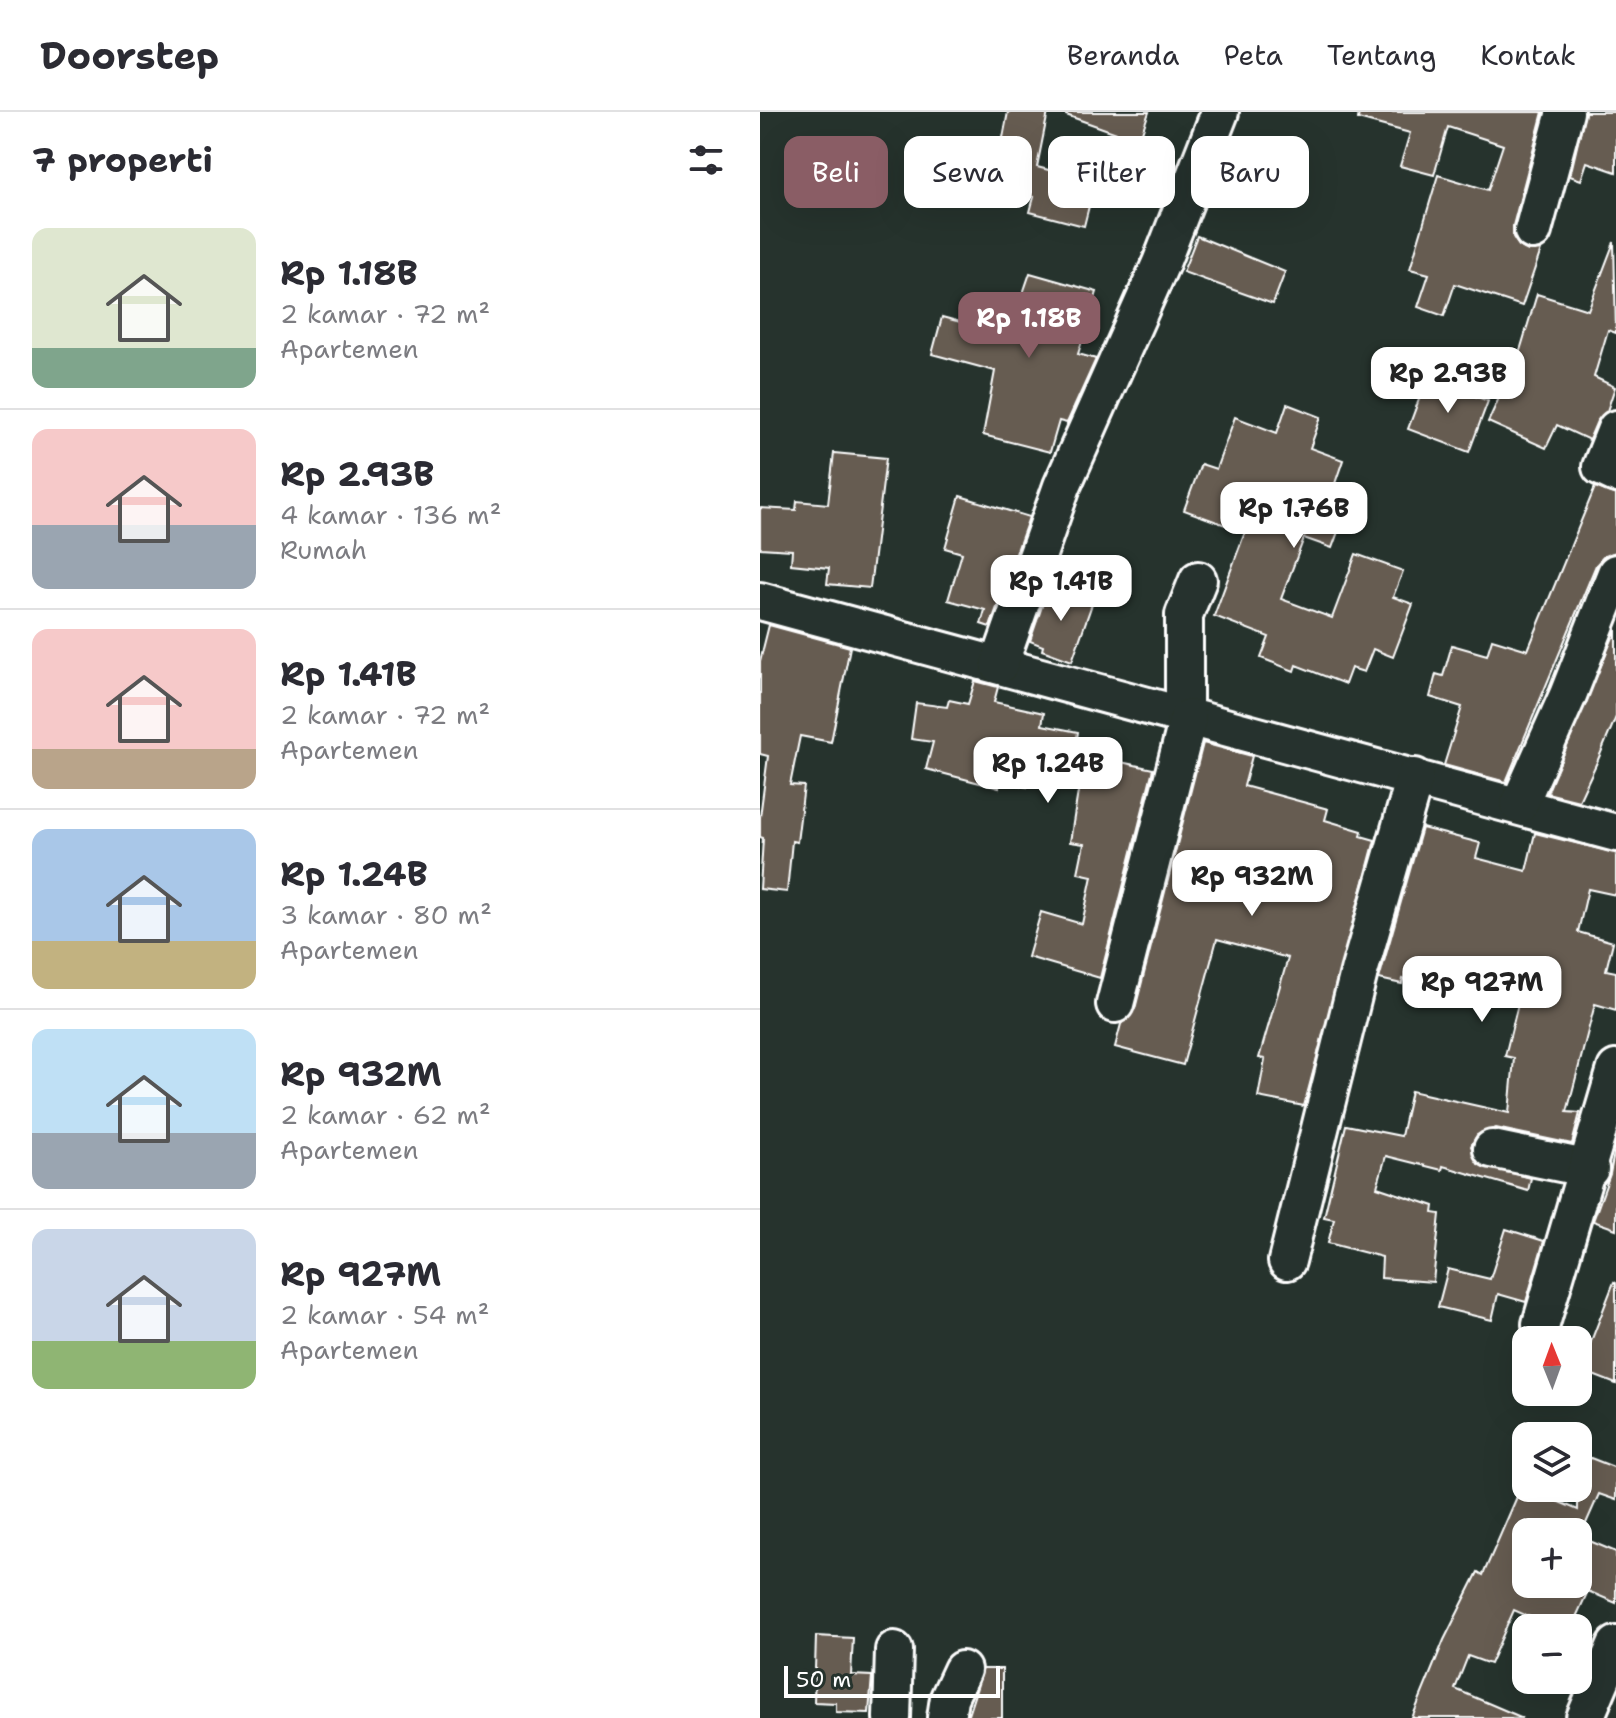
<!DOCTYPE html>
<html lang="id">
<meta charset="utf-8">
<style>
:root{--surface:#fff;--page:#f7f7f7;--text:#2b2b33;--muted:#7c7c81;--line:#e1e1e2;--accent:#8a5d65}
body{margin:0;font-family:"Shantell Sans",sans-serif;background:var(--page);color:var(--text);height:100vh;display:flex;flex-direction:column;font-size:30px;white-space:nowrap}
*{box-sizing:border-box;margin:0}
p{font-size:26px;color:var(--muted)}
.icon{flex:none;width:44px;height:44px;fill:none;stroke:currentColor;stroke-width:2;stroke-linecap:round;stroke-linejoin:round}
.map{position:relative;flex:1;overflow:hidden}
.details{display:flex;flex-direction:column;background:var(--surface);width:760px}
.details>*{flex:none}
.banner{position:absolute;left:24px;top:24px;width:712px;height:72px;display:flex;gap:16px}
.needle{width:52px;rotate:359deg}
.fabs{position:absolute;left:752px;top:1214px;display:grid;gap:16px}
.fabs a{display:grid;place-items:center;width:80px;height:80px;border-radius:16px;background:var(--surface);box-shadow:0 8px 32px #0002;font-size:40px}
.scale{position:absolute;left:24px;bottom:20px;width:216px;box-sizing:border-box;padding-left:8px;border:4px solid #fff;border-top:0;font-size:22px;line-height:28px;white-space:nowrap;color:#fff;-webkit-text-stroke:6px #26332d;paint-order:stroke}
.price{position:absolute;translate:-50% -68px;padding:0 18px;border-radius:16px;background:#fff;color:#222;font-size:26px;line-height:52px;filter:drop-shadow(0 2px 4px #0008)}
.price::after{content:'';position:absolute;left:50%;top:48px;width:24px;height:18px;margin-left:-12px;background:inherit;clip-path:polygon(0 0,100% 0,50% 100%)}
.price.current{background:var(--accent);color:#fff}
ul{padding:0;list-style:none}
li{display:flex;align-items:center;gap:24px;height:200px;padding:0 32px}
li+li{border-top:2px solid var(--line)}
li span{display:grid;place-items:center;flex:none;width:224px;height:160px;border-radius:16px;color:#555}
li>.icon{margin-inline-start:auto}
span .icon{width:96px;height:96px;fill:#fffc;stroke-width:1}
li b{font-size:34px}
h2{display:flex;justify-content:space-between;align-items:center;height:96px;padding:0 32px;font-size:34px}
.tag{padding:0 28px;border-radius:16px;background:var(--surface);box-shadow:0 8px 32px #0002;font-size:28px;line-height:72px}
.tag.current{background:var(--accent);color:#fff}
header{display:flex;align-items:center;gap:48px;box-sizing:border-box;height:112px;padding:0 40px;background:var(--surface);border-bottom:2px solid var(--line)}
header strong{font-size:38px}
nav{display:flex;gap:44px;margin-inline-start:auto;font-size:28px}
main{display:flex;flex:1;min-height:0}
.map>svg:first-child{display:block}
.building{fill:#665c51;stroke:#fff;stroke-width:2;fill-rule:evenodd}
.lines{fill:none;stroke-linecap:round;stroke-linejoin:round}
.minor-casing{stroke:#fff;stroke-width:42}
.minor{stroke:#26332d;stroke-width:36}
</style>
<header>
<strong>Doorstep</strong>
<nav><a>Beranda</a><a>Peta</a><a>Tentang</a><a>Kontak</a></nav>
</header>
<main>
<section class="details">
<h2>7 properti<svg class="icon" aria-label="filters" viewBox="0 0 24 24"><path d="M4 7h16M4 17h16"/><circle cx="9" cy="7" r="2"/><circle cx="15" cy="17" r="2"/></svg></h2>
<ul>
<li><span style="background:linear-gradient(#dfe7d0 75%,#7fa58c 0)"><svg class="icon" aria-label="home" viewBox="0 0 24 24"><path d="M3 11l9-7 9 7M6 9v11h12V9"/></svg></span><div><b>Rp 1.18B</b><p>2 kamar · 72 m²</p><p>Apartemen</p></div></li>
<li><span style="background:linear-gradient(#f6c9c9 60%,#9aa5b1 0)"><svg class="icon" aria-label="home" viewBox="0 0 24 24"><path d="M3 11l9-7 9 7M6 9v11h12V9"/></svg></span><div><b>Rp 2.93B</b><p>4 kamar · 136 m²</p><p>Rumah</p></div></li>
<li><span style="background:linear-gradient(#f6c9c9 75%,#b9a48a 0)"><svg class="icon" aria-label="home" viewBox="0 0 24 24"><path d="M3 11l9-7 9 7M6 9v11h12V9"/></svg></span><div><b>Rp 1.41B</b><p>2 kamar · 72 m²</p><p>Apartemen</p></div></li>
<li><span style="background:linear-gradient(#a9c7e8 70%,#c2b280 0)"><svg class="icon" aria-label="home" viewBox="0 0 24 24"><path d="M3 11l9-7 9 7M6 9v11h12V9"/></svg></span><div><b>Rp 1.24B</b><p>3 kamar · 80 m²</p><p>Apartemen</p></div></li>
<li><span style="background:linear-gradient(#bfe0f5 65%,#9aa5b1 0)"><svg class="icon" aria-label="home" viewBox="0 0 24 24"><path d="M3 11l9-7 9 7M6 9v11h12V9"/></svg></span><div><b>Rp 932M</b><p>2 kamar · 62 m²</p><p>Apartemen</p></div></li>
<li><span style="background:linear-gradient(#c9d6e8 70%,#8fb573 0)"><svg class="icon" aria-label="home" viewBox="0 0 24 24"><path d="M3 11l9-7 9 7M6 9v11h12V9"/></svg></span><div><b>Rp 927M</b><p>2 kamar · 54 m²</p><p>Apartemen</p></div></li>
</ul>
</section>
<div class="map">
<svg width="856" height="1606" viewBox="0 0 856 1606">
<rect width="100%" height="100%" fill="#26332d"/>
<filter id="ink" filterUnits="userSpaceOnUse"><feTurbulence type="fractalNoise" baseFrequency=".0125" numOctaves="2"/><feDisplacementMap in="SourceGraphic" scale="16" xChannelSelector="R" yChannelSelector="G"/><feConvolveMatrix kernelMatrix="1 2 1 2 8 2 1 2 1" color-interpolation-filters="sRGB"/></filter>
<g filter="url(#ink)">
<g class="building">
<path d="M248,0H288L277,55L335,70L324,114L270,100L274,85L233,77Z"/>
<path d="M306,0H389L379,29L306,3Z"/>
<path d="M599,0H783L753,114V125L759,134L768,139L781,138L762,194L695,172L684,204L658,195L669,162L650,157L678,63L728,78L743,33L688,15L674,63L640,54L650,21L598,7Z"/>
<path d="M825,0H856V60L827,50L821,68L810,64Z"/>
<path d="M437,124L525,160L513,192L423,160Z"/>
<path d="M854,130L856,221L848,218L834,265L855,275L847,299L837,309L829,328L797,313L786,336L728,310L759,242L777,182L828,198Z"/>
<path d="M270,161L337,180L318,242L336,247L307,311L299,309L290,340L223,323L235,259L172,242L182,205L237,220L244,198L256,202Z"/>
<path d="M667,266L728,289L709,340L648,317Z"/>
<path d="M527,292L561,305L550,336L583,348L568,392L586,398L572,436L544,426L521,487L572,506L596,442L643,459L633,485L653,492L633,545L613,537L604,560L591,556L585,572L536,553L534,559L501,546L509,525L454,504L485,420L424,398L441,352L456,357L475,305L517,321Z"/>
<path d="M74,341L126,346L110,476L67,472L69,456L31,452L32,438L0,436V396L36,398L37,389L68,392Z"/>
<path d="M835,375L856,383V440L844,444L836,453L746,670L684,653L702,595L670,585L676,562L683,564L692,533L727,543L732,527L768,538Z"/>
<path d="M200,384L269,405L230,515L221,512L225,498L188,488L202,441L185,436Z"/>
<path d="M289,474L333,489L312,549L282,538L283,534L270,529Z"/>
<path d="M9,513L90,535L71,630L40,624L30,673L44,674L37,730L32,729L27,780L0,777L3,726L0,725V705L8,644L0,642V549Z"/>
<path d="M856,518V605L837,650L819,689L787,681Z"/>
<path d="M215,569L238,575L234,590L284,601L282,613L318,620L317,626L335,629L333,644L393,657L340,866L268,845L281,800L322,812L332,764L318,761L324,732L310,730L321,661L272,652L267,675L240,669L239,676L166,657L173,630L151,627L156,591L187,595L189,588L208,592Z"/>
<path d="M443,631L492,644L484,674L568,697L565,708L602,719L601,724L615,728L544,994L498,985L505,947L499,946L528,846L457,827L423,953L355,935L361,912L375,897Z"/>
<path d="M662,716L720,731L716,746L766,759L775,721L856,741V783L828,777L818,820L853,830L846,858L856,860V898L835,892L807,1000L820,1001L812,1032L736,1016L717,1023L711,1034L718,1052L771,1066L768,1079L683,1054L682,1058L626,1044L617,1075L674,1094L673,1101L680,1102L673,1170L621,1166L622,1145L568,1131L574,1107L564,1105L586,1013L641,1024L651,979L749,1001L754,946L745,944L759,888L677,865L675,875L643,867L642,872L619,867Z"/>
<path d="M856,1031V1117L833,1109L850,1062Z"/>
<path d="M746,1117L784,1129L766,1190L738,1182L732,1208L678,1195L688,1157L730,1167Z"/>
<path d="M854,1170L856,1171V1272L820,1258Z"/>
<path d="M818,1341L856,1356V1388L839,1382L820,1425L856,1440V1491L828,1479L811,1516H795L754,1498L730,1552L708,1544L695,1577L763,1606H652L684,1528L718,1460L723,1463L766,1364V1376L818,1398ZM766,1420H818V1472H766Z"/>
<path d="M56,1524L93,1526L91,1563L112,1564L109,1601L76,1600V1591L54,1590Z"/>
<path d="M223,1557H242V1606H207Z"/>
</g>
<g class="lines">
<g class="minor-casing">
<g id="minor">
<path d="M773,119L805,0"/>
<path d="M856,317L841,355L856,362"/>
<path d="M0,489L856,721"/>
<path d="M239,553L302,374L401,151L460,0"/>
<path d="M424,605V503L438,468"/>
<path d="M759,693L808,583L856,461"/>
<path d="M355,892L428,606"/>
<path d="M732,1037L830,1057"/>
<path d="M527,1149L599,860L655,665"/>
<path d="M781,1212L856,957"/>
<path d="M132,1606L134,1538"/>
<path d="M186,1606L189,1586L202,1558"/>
<path d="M825,1606L856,1533"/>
</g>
</g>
<use href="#minor" class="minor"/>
</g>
</g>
</svg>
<div class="fabs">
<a><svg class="needle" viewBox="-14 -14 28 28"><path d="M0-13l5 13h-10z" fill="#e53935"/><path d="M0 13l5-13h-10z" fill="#7c7c81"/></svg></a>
<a><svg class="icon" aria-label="layers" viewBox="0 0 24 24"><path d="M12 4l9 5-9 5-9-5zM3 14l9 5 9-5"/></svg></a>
<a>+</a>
<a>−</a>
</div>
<div class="scale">50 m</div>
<b class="price current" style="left:269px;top:248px">Rp 1.18B</b>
<b class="price" style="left:688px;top:303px">Rp 2.93B</b>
<b class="price" style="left:534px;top:438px">Rp 1.76B</b>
<b class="price" style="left:301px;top:511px">Rp 1.41B</b>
<b class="price" style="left:288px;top:693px">Rp 1.24B</b>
<b class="price" style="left:492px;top:806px">Rp 932M</b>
<b class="price" style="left:722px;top:912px">Rp 927M</b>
<div class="banner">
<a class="tag current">Beli</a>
<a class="tag">Sewa</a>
<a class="tag">Filter</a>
<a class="tag">Baru</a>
</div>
</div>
</main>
